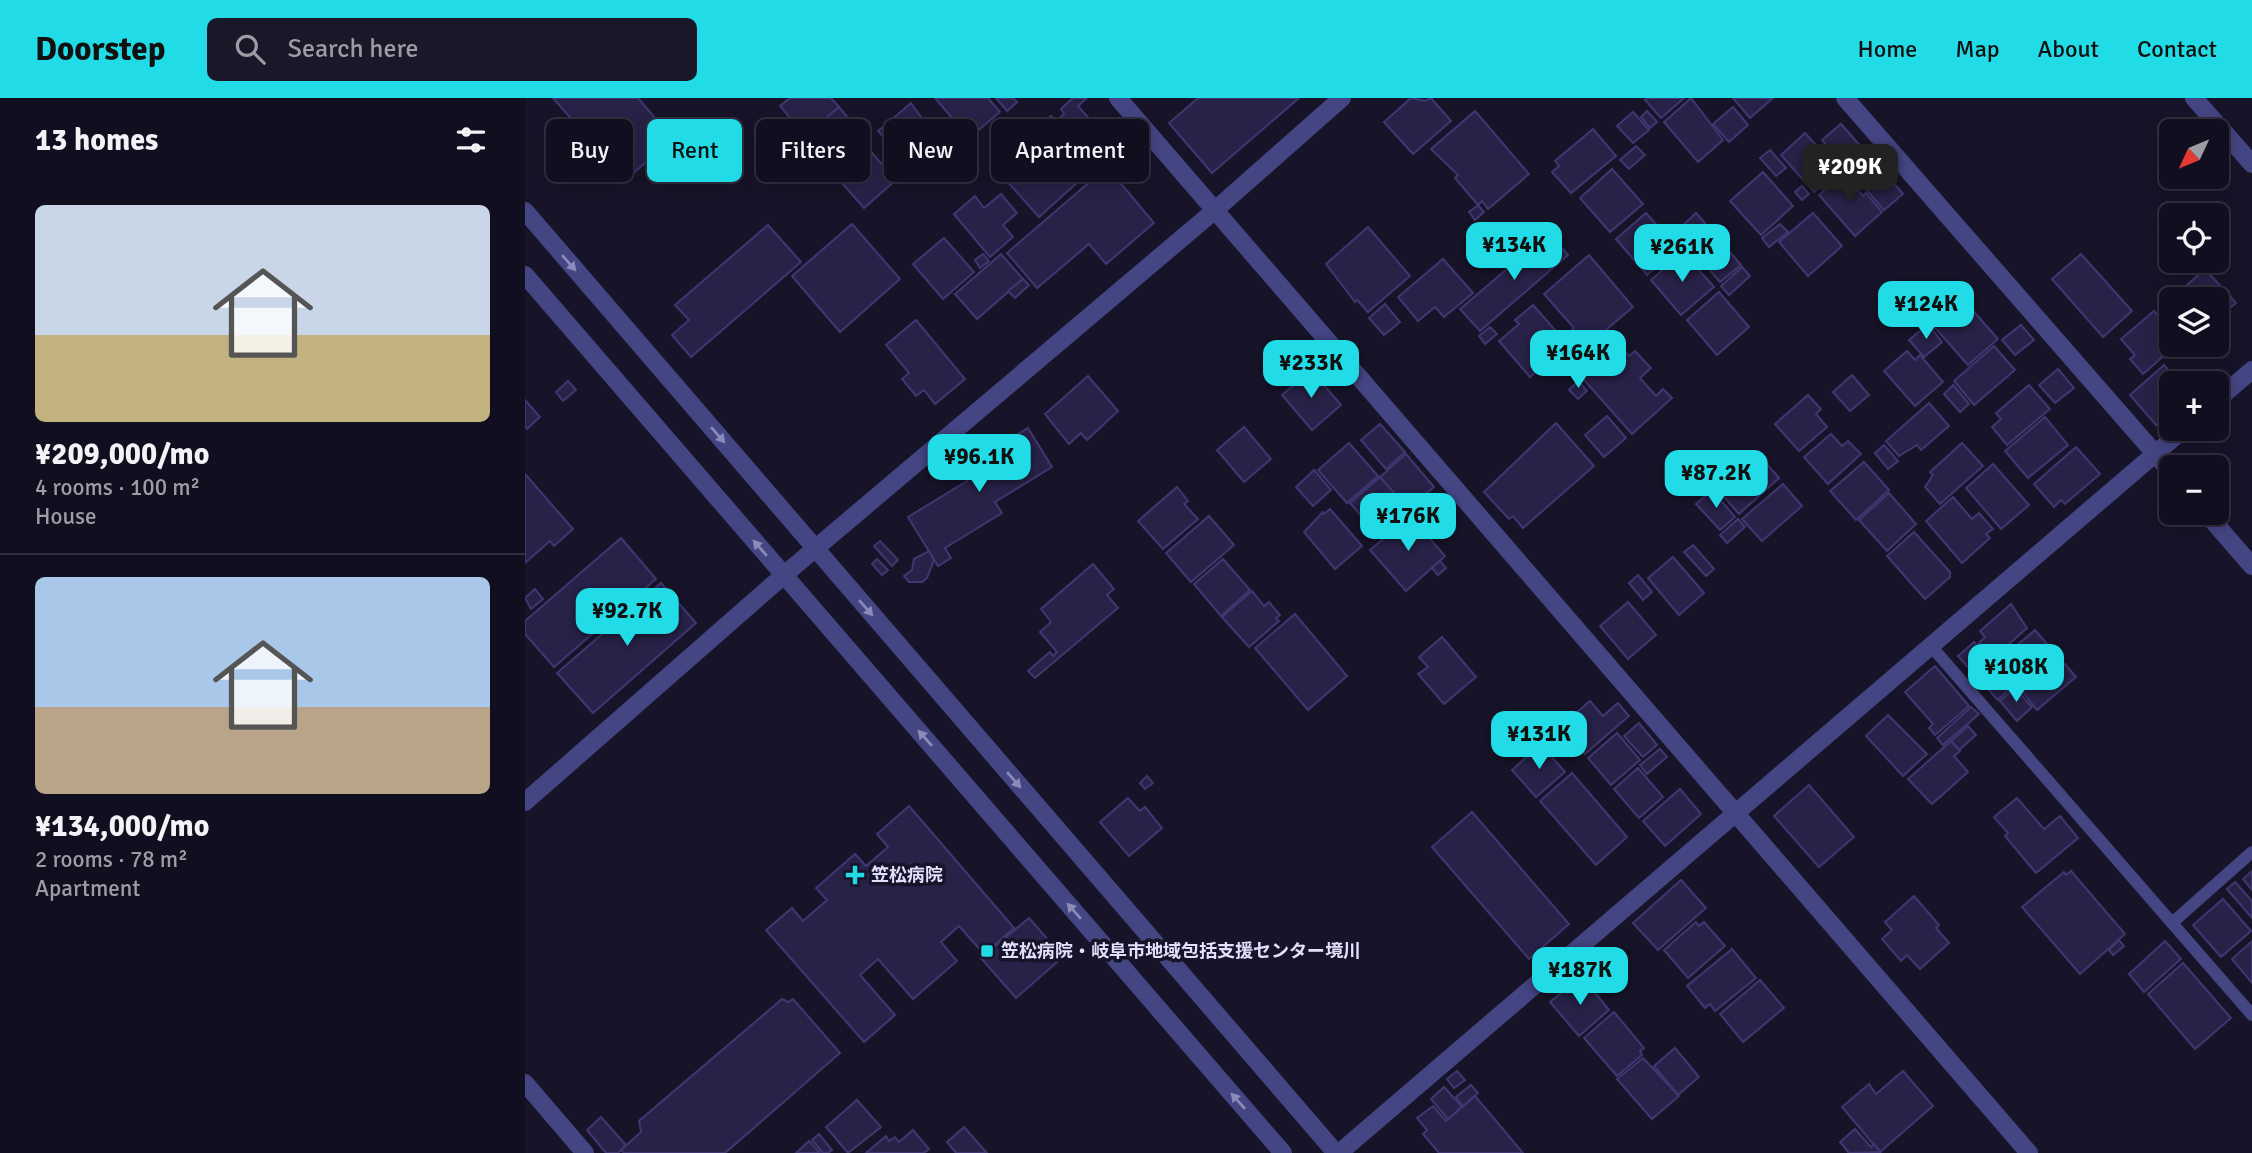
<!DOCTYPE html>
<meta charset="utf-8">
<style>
:root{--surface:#110f1f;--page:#1a1828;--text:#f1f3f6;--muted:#9c9ca4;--line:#302f3d;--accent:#21dce6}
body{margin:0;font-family:Signika,"Noto Sans JP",sans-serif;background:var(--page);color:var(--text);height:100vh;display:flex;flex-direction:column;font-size:26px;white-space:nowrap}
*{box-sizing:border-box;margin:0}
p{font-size:23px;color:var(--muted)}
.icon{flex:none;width:38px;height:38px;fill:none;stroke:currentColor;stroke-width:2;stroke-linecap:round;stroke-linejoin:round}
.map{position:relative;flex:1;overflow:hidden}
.side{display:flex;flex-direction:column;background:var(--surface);width:525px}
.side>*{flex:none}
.top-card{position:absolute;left:21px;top:21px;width:665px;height:63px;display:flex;gap:14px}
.needle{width:46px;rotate:226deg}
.controls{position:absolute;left:1634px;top:21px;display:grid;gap:14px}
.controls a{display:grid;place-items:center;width:70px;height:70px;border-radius:10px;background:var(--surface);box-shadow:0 4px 18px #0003,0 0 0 2px var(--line);font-size:35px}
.price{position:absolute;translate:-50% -60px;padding:0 16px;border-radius:14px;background:var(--accent);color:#111;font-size:23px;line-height:46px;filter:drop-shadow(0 2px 4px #0008)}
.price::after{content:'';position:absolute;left:50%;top:42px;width:21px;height:16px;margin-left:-10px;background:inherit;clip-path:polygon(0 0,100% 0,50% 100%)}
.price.current{background:#222;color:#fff}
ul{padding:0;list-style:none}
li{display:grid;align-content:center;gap:14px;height:371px;padding:0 35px}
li+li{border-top:2px solid var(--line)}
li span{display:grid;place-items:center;height:217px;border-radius:10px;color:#555}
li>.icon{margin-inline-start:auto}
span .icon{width:126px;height:126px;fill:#fffc;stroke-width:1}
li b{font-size:30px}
h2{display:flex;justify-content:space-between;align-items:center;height:84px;padding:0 35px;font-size:30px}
.tag{padding:0 24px;border-radius:10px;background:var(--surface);box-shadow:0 4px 18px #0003,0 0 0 2px var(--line);font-size:24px;line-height:63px}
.tag.current{background:var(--accent);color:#111}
header{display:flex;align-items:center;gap:42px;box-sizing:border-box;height:98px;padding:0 35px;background:var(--accent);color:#111}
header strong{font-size:33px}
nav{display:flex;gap:38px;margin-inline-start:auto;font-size:24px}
.search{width:490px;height:63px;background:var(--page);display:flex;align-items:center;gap:18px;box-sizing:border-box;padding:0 24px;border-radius:10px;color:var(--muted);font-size:26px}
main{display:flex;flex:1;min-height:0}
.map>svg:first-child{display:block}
.building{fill:#282248;stroke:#403771;stroke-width:2}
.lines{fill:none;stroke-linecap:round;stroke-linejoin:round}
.service{stroke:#444583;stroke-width:12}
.minor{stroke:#444583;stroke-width:18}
.tertiary{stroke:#444583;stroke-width:18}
.oneway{fill:#8b8ab9}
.poi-dot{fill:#21dce6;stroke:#171429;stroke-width:2.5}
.labels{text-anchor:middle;stroke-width:7;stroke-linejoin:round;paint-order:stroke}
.poi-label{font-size:18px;font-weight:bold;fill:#e1dffb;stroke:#171429;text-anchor:start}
</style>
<header>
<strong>Doorstep</strong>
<div class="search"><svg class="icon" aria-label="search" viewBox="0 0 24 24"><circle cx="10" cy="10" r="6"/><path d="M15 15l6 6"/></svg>Search here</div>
<nav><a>Home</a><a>Map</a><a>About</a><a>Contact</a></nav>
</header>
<main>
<section class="side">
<h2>13 homes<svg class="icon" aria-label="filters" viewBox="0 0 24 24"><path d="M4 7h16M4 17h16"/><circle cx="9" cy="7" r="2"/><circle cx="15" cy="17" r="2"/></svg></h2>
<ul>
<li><span style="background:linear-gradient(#c9d6e8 60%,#c2b280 0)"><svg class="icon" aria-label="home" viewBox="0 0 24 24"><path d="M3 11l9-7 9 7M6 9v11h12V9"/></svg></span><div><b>¥209,000/mo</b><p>4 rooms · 100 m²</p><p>House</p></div></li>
<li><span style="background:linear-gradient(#a9c7e8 60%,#b9a48a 0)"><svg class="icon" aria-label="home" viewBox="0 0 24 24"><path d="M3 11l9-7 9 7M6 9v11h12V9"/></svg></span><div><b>¥134,000/mo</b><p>2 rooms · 78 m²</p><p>Apartment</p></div></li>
</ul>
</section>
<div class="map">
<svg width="1727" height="1055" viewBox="0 0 1727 1055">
<rect width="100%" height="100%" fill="#171429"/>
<g class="building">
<path d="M28,0H113L148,41L104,79L87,65L76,75L67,64L77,56Z"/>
<path d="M265,0H306L314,9L280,38L255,8Z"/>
<path d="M410,0H463L475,14L444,40Z"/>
<path d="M471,0H488L492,4L482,13Z"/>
<path d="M548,0H562L553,8L576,34L571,38L588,56L562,79L516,27L526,18L531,23L539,16L536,11Z"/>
<path d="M673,0H774L687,75L644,25Z"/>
<path d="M886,0L900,3L906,0L926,23L888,56L859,24Z"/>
<path d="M1123,0H1159L1136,20L1120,2Z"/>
<path d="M1166,0L1198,42L1173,64L1139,24Z"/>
<path d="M1208,0H1248L1225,20Z"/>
<path d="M386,5L416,47L403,58L409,65L394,79L353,33Z"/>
<path d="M314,9L339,39L305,67L280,38Z"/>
<path d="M1208,9L1223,27L1204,44L1188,26Z"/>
<path d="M950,13L1004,76L963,111L957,103L953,107L930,80L933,77L906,51Z"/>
<path d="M1122,13L1132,24L1125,30L1116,19Z"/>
<path d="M1108,14L1124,32L1108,45L1092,28Z"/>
<path d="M431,25L446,43L425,61L412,41Z"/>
<path d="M1316,26L1338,51L1319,67L1297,42Z"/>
<path d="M1068,31L1091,58L1046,95L1027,74L1034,68L1030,63Z"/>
<path d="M1280,35L1301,58L1305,54L1318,69L1289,94L1256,57Z"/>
<path d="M340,47L371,82L339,110L308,75Z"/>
<path d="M1111,48L1120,57L1104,71L1095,62Z"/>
<path d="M59,49L70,62L67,64L71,69L67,72L52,55Z"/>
<path d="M497,51L514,65L527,53L554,83L514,119L480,81L495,69L487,60Z"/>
<path d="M1339,51L1378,96L1359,112L1320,67Z"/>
<path d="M1245,52L1261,70L1251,78L1235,60Z"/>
<path d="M50,60L66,79L59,84L43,66Z"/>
<path d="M582,69L629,125L581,166L564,146L512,190L482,155Z"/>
<path d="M1087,71L1118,106L1085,134L1055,100Z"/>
<path d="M1323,72L1330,80L1326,84L1338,98L1341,95L1357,114L1330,138L1294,97Z"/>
<path d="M1238,74L1268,108L1236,137L1205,103Z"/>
<path d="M1277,88L1284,96L1277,102L1270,94Z"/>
<path d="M476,96L492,115L478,127L488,139L465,159L429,116L450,98L459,110Z"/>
<path d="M953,107L959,114L950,122L944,114Z"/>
<path d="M1121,115L1152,150L1122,177L1091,141Z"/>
<path d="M1171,115L1180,125L1164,139L1155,130Z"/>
<path d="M1288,115L1317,148L1283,178L1254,144Z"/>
<path d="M327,126L375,181L315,234L267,178Z"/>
<path d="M1255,126L1263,134L1244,149L1237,140Z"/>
<path d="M243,127L276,164L166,259L147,237L164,222L150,207Z"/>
<path d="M1182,127L1216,167L1195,184L1161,145Z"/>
<path d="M843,129L885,178L843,214L832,202L830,204L801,166Z"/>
<path d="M1024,135L1043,157L955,233L935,211Z"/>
<path d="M982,138L994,152L978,166L966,151Z"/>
<path d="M419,140L449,174L418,201L388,166Z"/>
<path d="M1158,154L1189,189L1156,217L1126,182Z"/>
<path d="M458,156L464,163L455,170L450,162Z"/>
<path d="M476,156L498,181L452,221L430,196Z"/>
<path d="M1556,156L1607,213L1578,239L1527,181Z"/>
<path d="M1064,157L1108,209L1063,247L1055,238L1043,248L1051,258L1033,273L1024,262L1005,279L974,243L994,226L990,222L1008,207L1037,240L1049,230L1019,196Z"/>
<path d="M918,161L948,195L919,219L910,209L893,223L873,199Z"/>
<path d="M1217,169L1225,178L1204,197L1196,188Z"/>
<path d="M1680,171L1711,205L1692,221V201H1654L1651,197Z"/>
<path d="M498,181L504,187L490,200L483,193Z"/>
<path d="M1194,194L1224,229L1192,257L1162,222Z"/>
<path d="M1435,198L1473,241L1443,267L1405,224Z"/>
<path d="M860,206L875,224L859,237L844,220Z"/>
<path d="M1629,213L1647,233V247H1651L1618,276L1605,261L1610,257L1596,241Z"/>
<path d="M391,222L440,281L410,306L399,292L391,298L377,281L384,275L361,247Z"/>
<path d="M1403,226L1417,244L1399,259L1384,242Z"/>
<path d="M1496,227L1509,242L1490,257L1477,242Z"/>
<path d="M965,229L972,236L960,246L954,238Z"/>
<path d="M1089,242L1104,258L1110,253L1126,270L1115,280L1131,298L1138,291L1147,300L1107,336L1052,274Z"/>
<path d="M1469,248L1490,272L1449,307L1429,283Z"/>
<path d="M1382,253L1390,262L1395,257L1418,284L1390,308L1359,273Z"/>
<path d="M1639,267L1654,285H1647V313L1631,327L1605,297Z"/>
<path d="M1533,271L1549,290L1530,305L1514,287Z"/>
<path d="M786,272L816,307L787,332L757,297Z"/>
<path d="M1327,277L1344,297L1325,313L1308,294Z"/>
<path d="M563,278L593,313L562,342L556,335L544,346L520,316Z"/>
<path d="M43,283L51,292L38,303L31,294Z"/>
<path d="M1053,283L1062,293L1053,301L1044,292Z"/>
<path d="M1428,287L1444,306L1435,314L1419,296Z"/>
<path d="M1504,287L1525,311L1482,347L1467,329L1476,321L1471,315Z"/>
<path d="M1283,297L1296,311L1291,316L1302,329L1274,353L1250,326Z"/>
<path d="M0,302L15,319L2,331L0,328Z"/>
<path d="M1404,305L1424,328L1396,352L1392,347L1374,358L1361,343Z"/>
<path d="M1082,318L1101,340L1079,359L1060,337Z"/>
<path d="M1520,319L1543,347L1503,380L1480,353Z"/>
<path d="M1031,325L1069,368L998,430L988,418L984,421L959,394Z"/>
<path d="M855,326L880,354L861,371L836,342Z"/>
<path d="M719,329L746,361L719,384L692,352Z"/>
<path d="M503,330L527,369L470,404L477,415L420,450L426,460L413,468L383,419L442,383L436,372Z"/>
<path d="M1306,336L1317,348L1323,343L1336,356L1303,386L1279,359Z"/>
<path d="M824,345L853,378L822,405L793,372Z"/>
<path d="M1437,345L1458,368L1415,406L1400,389L1408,377L1405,374Z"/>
<path d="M1359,347L1373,363L1363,371L1350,355Z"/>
<path d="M1551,349L1575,376L1540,406L1536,402L1529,409L1509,386Z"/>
<path d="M881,356L909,389L883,411L855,379Z"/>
<path d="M1233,356L1254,380L1214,416L1193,392Z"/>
<path d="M1339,364L1364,392L1331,422L1305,393Z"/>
<path d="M1468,366L1504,407L1476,431L1441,390Z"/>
<path d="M789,372L806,392L788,408L771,389Z"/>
<path d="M0,376L48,431L29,448L25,443L0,465Z"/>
<path d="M855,379L883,411L853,437L825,405Z"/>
<path d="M1258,386L1277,408L1237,443L1217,421Z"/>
<path d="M652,389L663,403L659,406L673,421L638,451L613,423Z"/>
<path d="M1187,392L1210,419L1195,432L1171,406Z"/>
<path d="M1364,395L1391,426L1362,453L1334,422Z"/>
<path d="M1428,399L1447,421L1454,415L1468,431L1461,436L1465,440L1437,465L1401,423Z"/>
<path d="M805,411L837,448L810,471L779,434L798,414L799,416Z"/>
<path d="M684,418L709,447L666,484L641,455Z"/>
<path d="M885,418L920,458L881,493L845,452Z"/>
<path d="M1213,421L1220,429L1202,445L1195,437Z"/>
<path d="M1389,434L1425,474V479L1400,501L1362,458Z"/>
<path d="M96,440L131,481L29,569L0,536V523Z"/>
<path d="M355,443L373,462L367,468L349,448Z"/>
<path d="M1168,447L1189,471L1181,478L1159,454Z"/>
<path d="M404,453L409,462L402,480L397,484H384L379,478L387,472L389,461Z"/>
<path d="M1148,459L1179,495L1154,517L1123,480Z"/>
<path d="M352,461L363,472L357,477L347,466Z"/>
<path d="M698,461L725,492L696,518L669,486Z"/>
<path d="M915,463L921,470L913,477L907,470Z"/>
<path d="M568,466L589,491L582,497L593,510L510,580L503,573L525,554L528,558L532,554L515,534L526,524L516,511Z"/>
<path d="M1113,477L1127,494L1118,502L1104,485Z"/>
<path d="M136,485L171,525L68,615L32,575Z"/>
<path d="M10,491L18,501L6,511L0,500Z"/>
<path d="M727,493L739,508L744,504L755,517L751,520L754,523L724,549L697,519Z"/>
<path d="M1103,504L1131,537L1103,561L1075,528Z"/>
<path d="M1486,506L1502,530L1467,561L1454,545L1460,539L1455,533Z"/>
<path d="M770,516L822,578L783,612L730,550Z"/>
<path d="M1510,532L1528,553L1489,586L1471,565Z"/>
<path d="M917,539L951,579L919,606L893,576L903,569L894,559Z"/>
<path d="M1449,544L1466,564L1450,577L1433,558Z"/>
<path d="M1529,560L1536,569L1540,566L1551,579L1512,612L1494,589Z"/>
<path d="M1467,564L1488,588L1473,602L1451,578Z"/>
<path d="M1410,568L1444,608L1410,637L1404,630L1408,626L1380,594Z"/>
<path d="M1490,590L1507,609L1492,623L1475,603Z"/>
<path d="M1065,603L1078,618L1093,605L1104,618L1060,656L1036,628Z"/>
<path d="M1446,609L1454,616L1418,647L1412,640Z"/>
<path d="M1363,617L1402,656L1378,678L1341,638Z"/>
<path d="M1114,625L1132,647L1118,659L1099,638Z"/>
<path d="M1443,628L1451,637L1434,652L1426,643Z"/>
<path d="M1092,635L1115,662L1086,687L1063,660Z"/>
<path d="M1426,643L1435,653L1429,658L1443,674L1407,706L1383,681Z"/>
<path d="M1016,646L1040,674L1011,699L987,672Z"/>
<path d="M1135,651L1142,659L1122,676L1115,667Z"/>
<path d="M1113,670L1138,699L1114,720L1089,691Z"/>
<path d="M1047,675L1102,739L1071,767L1015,703Z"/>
<path d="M622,678L628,685L620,691L615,685Z"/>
<path d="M1284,687L1329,739L1294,769L1249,718Z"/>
<path d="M1155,691L1176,716L1140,748L1118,723Z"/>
<path d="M603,700L615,713L620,709L637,730L604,758L575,724Z"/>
<path d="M1492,700L1519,731L1535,718L1553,740L1511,775L1480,738L1483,735L1469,719Z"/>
<path d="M384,708L489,830L459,856L434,828L416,844L432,863L388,901L353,861L335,877L370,917L339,944L241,832L267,810L278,823L302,802L291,790L330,756L341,768L363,749L352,736Z"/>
<path d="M947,714L1044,826L1004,861L907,749Z"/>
<path d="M1546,773L1600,836L1555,876L1497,809L1539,774L1541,777Z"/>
<path d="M1727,773V792L1718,781Z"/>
<path d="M1156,782L1181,810L1133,852L1108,825Z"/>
<path d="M1710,784L1727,803V820L1702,791Z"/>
<path d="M1389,798L1414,827L1411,830L1424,845L1395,871L1382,857L1376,863L1357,841L1367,832L1360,824Z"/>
<path d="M1698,801L1726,833L1696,859L1668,827Z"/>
<path d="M504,820L538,859L491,900L456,860Z"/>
<path d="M1171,824L1174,828L1179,824L1200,848L1163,880L1139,852Z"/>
<path d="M1594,842L1599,848L1588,857L1584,852Z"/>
<path d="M1640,843L1656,861L1619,894L1604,876Z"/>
<path d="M1727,843V885L1707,861Z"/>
<path d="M1207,851L1231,880L1190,913L1185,906L1180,910L1162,888Z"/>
<path d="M1658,865L1706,920L1670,951L1623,896Z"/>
<path d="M1059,881L1084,912L1054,938L1025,904L1040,892L1043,895Z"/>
<path d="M1235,882L1259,910L1218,944L1195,916Z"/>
<path d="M257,901L263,904L268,901L315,955L200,1055H99L96,1052L116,1034L114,1023Z"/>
<path d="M1089,914L1119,950L1115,953L1117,957L1092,978L1059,940Z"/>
<path d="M1150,950L1174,979L1153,997L1129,968Z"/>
<path d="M1118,960L1154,998L1127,1021L1092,981Z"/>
<path d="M932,973L940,982L929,990L922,981Z"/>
<path d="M1378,973L1408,1008L1355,1054L1317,1009L1344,986L1351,996Z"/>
<path d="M946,987L953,995L938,1008L931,999Z"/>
<path d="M919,989L937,1009L923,1021L906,1001Z"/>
<path d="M950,998L998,1055H914L898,1036L902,1032L892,1020L908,1008L921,1023Z"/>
<path d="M332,1002L356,1029L323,1055L301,1029Z"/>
<path d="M76,1019L101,1047L93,1055H81L62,1032Z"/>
<path d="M439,1029L462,1055H431L422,1044Z"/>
<path d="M1330,1031L1346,1049L1349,1046L1355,1054L1324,1055L1315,1044Z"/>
<path d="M388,1032L404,1051L399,1055H341L361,1038L364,1043L370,1039L374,1044Z"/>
<path d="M294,1036L307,1052L303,1055H298L287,1042Z"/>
<path d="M284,1043L295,1055H271Z"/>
</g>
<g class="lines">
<g class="service">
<path d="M1406,548L1727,917"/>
<path d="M1647,825L1727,754"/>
</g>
<g class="minor">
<path d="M593,0L1504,1055"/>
<path d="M1320,0L1647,375"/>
<path d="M1669,0L1727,66"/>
<path d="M1692,302L1727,272"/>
<path d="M1681,415L1727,468"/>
<path d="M0,704L259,477L689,113L817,0"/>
<path d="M0,985L60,1055"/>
<path d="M814,1055L1659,331"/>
</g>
<g class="tertiary">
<path d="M0,113L811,1055"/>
<path d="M0,177L758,1055"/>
</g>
</g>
<defs><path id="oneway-solid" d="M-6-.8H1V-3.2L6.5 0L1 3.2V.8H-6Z" transform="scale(1.75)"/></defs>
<g class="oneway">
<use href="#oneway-solid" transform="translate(44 165) rotate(49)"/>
<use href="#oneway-solid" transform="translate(193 337) rotate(49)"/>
<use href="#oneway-solid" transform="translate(235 450) rotate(-131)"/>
<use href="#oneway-solid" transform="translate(341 510) rotate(49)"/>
<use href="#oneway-solid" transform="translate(400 640) rotate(-131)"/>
<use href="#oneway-solid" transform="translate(489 682) rotate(49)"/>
<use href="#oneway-solid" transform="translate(549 813) rotate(-131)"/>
<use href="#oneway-solid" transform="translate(713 1003) rotate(-131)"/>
</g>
<g class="poi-dot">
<path d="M326.5 766.5h7v7h7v7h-7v7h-7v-7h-7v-7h7z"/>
<rect x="455" y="846" width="14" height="14" rx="3.5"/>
</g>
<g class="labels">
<g class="poi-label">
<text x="346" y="783">笠松病院</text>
<text x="476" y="859">笠松病院・岐阜市地域包括支援センター境川</text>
</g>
</g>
</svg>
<div class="controls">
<a><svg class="needle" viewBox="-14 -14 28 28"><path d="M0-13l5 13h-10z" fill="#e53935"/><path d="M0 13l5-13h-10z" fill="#9c9ca4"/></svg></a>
<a><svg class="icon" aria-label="locate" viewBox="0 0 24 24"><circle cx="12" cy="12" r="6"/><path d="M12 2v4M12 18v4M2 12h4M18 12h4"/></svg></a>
<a><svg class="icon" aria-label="layers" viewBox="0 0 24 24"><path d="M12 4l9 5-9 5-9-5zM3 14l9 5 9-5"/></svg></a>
<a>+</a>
<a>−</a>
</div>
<b class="price current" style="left:1325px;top:106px">¥209K</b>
<b class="price" style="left:989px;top:184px">¥134K</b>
<b class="price" style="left:1157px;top:186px">¥261K</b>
<b class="price" style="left:1401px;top:243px">¥124K</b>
<b class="price" style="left:1053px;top:292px">¥164K</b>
<b class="price" style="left:786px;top:302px">¥233K</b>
<b class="price" style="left:454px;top:396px">¥96.1K</b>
<b class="price" style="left:1191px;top:412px">¥87.2K</b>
<b class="price" style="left:883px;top:455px">¥176K</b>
<b class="price" style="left:102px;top:550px">¥92.7K</b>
<b class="price" style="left:1491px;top:606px">¥108K</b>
<b class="price" style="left:1014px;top:673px">¥131K</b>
<b class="price" style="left:1055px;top:909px">¥187K</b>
<div class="top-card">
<a class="tag">Buy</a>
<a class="tag current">Rent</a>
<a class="tag">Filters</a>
<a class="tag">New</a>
<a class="tag">Apartment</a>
</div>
</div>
</main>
